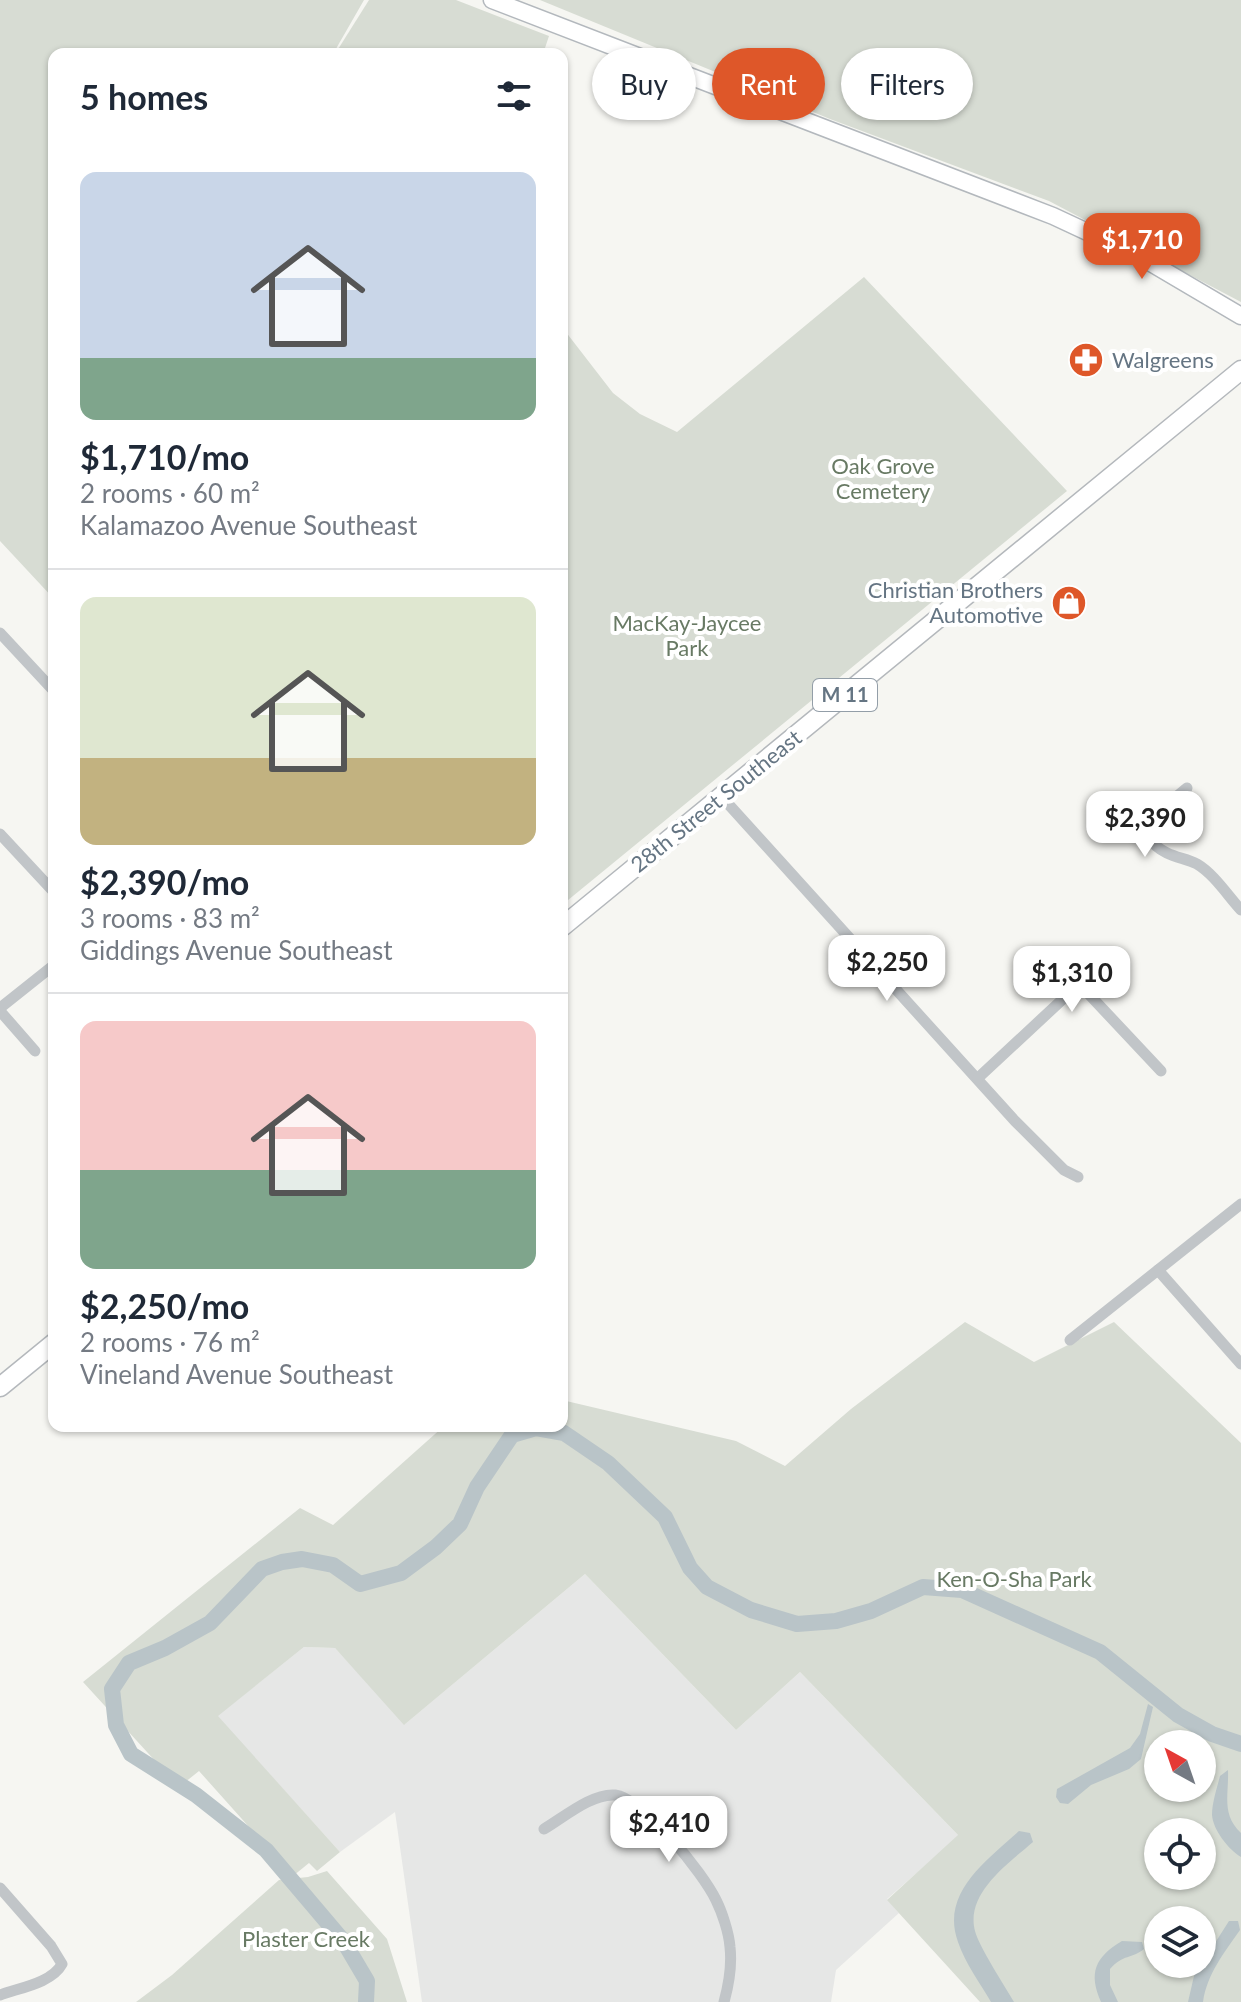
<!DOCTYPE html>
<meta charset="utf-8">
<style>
:root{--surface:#fff;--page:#f2f2f3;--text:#1f2937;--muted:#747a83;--line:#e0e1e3;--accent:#de5729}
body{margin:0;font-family:Lato,sans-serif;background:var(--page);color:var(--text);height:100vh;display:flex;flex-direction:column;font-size:30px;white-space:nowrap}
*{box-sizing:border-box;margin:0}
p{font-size:26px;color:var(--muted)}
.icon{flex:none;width:44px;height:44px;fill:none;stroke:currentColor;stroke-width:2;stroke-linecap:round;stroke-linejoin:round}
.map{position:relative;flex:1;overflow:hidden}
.details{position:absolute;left:48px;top:48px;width:520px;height:1384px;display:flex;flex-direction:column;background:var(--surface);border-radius:16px;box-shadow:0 2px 6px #0004}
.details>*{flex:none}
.banner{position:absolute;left:592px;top:48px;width:528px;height:72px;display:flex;gap:16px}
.needle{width:52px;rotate:320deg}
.controls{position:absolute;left:1144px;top:1730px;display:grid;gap:16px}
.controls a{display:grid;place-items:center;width:72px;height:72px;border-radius:50%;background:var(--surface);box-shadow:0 2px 6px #0004;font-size:40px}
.price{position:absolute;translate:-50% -68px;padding:0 18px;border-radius:16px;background:#fff;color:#222;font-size:26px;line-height:52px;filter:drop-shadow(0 2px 4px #0008)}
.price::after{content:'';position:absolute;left:50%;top:48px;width:24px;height:18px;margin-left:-12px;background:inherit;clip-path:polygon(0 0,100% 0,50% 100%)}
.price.active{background:var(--accent);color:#fff}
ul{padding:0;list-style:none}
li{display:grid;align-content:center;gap:16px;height:424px;padding:0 32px}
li+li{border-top:2px solid var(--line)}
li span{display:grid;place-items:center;height:248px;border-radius:16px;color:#555}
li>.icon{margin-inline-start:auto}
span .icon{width:144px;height:144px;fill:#fffc;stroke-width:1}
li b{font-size:34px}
h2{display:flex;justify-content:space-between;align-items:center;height:96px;padding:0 32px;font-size:34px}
.tag{padding:0 28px;border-radius:36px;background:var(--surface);box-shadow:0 2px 6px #0004;font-size:28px;line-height:72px}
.tag.active{background:var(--accent);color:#fff}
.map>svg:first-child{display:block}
.built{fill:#e6e7e6}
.green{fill:#d7dcd3;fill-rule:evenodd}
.water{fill:#b9c4c8}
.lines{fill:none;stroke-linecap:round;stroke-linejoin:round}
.river{stroke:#b9c4c8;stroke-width:16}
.secondary-casing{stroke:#b3b8bd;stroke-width:19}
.primary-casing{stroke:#b4b8bc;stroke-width:21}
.street{stroke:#c1c5c8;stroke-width:11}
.secondary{stroke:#fff;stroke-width:16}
.primary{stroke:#fff;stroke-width:18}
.labels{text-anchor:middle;stroke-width:8;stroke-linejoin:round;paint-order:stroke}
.shield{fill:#fff;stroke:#939ea8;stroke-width:2}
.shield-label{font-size:20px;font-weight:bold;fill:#657583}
.poi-label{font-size:22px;fill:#657583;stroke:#fff;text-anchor:start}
.park-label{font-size:22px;fill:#687a64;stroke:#fff}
.street-label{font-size:22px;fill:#657583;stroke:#fff}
</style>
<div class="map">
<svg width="1241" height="2002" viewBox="0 0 1241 2002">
<rect width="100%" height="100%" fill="#f6f6f2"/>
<path class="built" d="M585,1574L736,1730L800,1672L959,1836L887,1899L899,1913L836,1970L831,2002H422L395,1812L340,1852L217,1716L304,1647L335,1648L405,1724Z"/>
<g class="green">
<path d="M0,0H364L333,54H54V599L0,541Z"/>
<path d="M369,0H456L549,36L543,54H335Z"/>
<path d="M540,0H1241V302L1049,201L830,119Z"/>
<path d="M864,277L1067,491L562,905V327L613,393L640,414L677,432Z"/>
<path d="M965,1322L1034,1362L1114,1322L1241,1443V2002H980L887,1900L958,1835L800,1672L736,1730L585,1574L404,1725L335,1648L304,1647L218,1716L340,1852L317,1871L309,1863L293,1876L199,1771L179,1787L83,1682L300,1508L333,1525L444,1426H562V1400L736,1441L785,1466L851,1409ZM1158,1744H1202V1788H1158ZM1158,1832H1202V1876H1158ZM1158,1920H1202V1964H1158Z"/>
<path d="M327,1871L387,1939L407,2002H136L172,1975L279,1880L308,1877Z"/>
</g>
<g class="water">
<path d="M1148,1704L1153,1707L1141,1759L1129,1769L1091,1785L1068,1804L1060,1803L1056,1797L1057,1789L1130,1748L1140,1734Z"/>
<path d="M1228,1770C1229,1795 1221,1814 1241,1833V1857C1229,1850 1213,1830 1212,1815C1212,1803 1217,1788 1220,1776Z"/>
<path d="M1019,1831L1030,1833L1033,1842C1009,1863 965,1893 975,1931C979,1947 1005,1986 1014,2002H991C980,1983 965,1963 958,1942C940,1893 987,1860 1019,1831Z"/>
<path d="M1229,1921H1238L1240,1930C1224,1953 1207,1974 1203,2002H1188L1194,1976Z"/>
<path d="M1122,1941L1142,1942L1144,1949C1132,1959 1123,1954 1110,1969V1985L1118,2002H1101C1088,1973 1095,1957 1122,1941Z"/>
</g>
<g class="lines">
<path class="river" d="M366,2002L367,1981L344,1942L266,1850L196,1795L131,1754L116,1725L112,1689L129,1663L165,1648L210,1623L262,1569L282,1562L302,1559L333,1565L360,1584L401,1573L436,1547L460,1524L477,1487L512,1435L536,1428L564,1433L608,1463L665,1517L690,1568L707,1587L751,1610L797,1624L836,1621L871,1611L923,1587L962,1590L1100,1652L1178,1715L1212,1734L1241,1744"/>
<g class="secondary-casing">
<path id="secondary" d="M492,0L1053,216L1141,257L1241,316"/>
</g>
<g class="primary-casing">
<g id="primary">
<path d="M562,927L1241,370"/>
<path d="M0,1387L54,1343"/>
</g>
</g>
<g class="street">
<path d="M0,633L54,691"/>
<path d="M1187,788C1168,804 1125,832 1167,853C1177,858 1188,859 1197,864C1214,874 1228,896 1241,910"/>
<path d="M721,796L1015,1121L1064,1170L1078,1177"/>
<path d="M0,834L54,892"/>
<path d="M0,1008L54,965"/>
<path d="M0,1011L35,1051"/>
<path d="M978,1078L1064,998L1084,989L1161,1071"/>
<path d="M1158,1270L1241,1364"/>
<path d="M1070,1340L1241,1204"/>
<path d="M544,1829C563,1818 592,1793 615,1795C644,1799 703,1873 716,1900C722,1912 729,1933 730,1947C732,1965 729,1984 724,2002"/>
<path d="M0,1888L51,1946L62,1964C52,1983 19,1988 0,1995"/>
</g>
<use href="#secondary" class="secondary"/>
<use href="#primary" class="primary"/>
</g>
<defs>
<g id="pharmacy-disc" transform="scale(1.8)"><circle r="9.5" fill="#de5729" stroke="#fff"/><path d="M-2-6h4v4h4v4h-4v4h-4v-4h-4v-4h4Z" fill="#fff"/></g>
<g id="shop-disc" transform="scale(1.8)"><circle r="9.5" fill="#de5729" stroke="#fff"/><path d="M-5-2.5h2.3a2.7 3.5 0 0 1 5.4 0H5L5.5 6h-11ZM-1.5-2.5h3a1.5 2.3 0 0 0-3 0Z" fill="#fff"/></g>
</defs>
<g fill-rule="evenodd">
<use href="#pharmacy-disc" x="1086" y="360"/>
<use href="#shop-disc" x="1069" y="603"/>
</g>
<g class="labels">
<rect class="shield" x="813" y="679" width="64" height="32" rx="6"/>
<g class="shield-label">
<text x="845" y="702">M 11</text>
</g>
<g class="poi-label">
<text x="1112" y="368">Walgreens</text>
<text x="1043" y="598" text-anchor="end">Christian Brothers<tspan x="1043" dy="25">Automotive</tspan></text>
</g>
<g class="park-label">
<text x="883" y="474">Oak Grove<tspan x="883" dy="25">Cemetery</tspan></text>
<text x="687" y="631">MacKay-Jaycee<tspan x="687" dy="25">Park</tspan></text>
<text x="1014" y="1587">Ken-O-Sha Park</text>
<text x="306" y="1947">Plaster Creek</text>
</g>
<g class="street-label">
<text transform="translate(716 801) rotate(-39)" y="8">28th Street Southeast</text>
</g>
</g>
</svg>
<div class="controls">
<a><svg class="needle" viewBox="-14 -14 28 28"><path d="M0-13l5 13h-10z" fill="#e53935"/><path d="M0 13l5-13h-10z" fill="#747a83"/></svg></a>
<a><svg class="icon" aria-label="locate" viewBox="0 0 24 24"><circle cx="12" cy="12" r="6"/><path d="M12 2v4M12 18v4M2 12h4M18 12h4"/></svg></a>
<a><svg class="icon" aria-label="layers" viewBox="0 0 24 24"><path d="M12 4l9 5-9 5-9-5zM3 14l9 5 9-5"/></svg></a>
</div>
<b class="price active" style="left:1142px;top:281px">$1,710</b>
<b class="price" style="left:1145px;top:859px">$2,390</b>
<b class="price" style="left:887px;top:1003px">$2,250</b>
<b class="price" style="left:1072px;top:1014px">$1,310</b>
<b class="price" style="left:669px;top:1864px">$2,410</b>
<div class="banner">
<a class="tag">Buy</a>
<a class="tag active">Rent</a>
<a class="tag">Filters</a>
</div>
<section class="details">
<h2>5 homes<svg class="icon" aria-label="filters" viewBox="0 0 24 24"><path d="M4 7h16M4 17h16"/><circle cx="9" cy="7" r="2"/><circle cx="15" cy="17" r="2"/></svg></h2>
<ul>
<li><span style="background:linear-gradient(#c9d6e8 75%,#7fa58c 0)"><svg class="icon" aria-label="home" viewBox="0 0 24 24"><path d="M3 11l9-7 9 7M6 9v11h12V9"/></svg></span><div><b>$1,710/mo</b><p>2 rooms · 60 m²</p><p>Kalamazoo Avenue Southeast</p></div></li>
<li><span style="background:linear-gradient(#dfe7d0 65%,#c2b280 0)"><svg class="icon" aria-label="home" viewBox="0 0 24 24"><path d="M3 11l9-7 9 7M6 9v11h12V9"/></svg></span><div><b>$2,390/mo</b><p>3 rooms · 83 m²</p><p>Giddings Avenue Southeast</p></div></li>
<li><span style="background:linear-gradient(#f6c9c9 60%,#7fa58c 0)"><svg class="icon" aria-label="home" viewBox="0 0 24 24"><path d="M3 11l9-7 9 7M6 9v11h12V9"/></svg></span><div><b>$2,250/mo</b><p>2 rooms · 76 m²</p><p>Vineland Avenue Southeast</p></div></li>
</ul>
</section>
</div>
